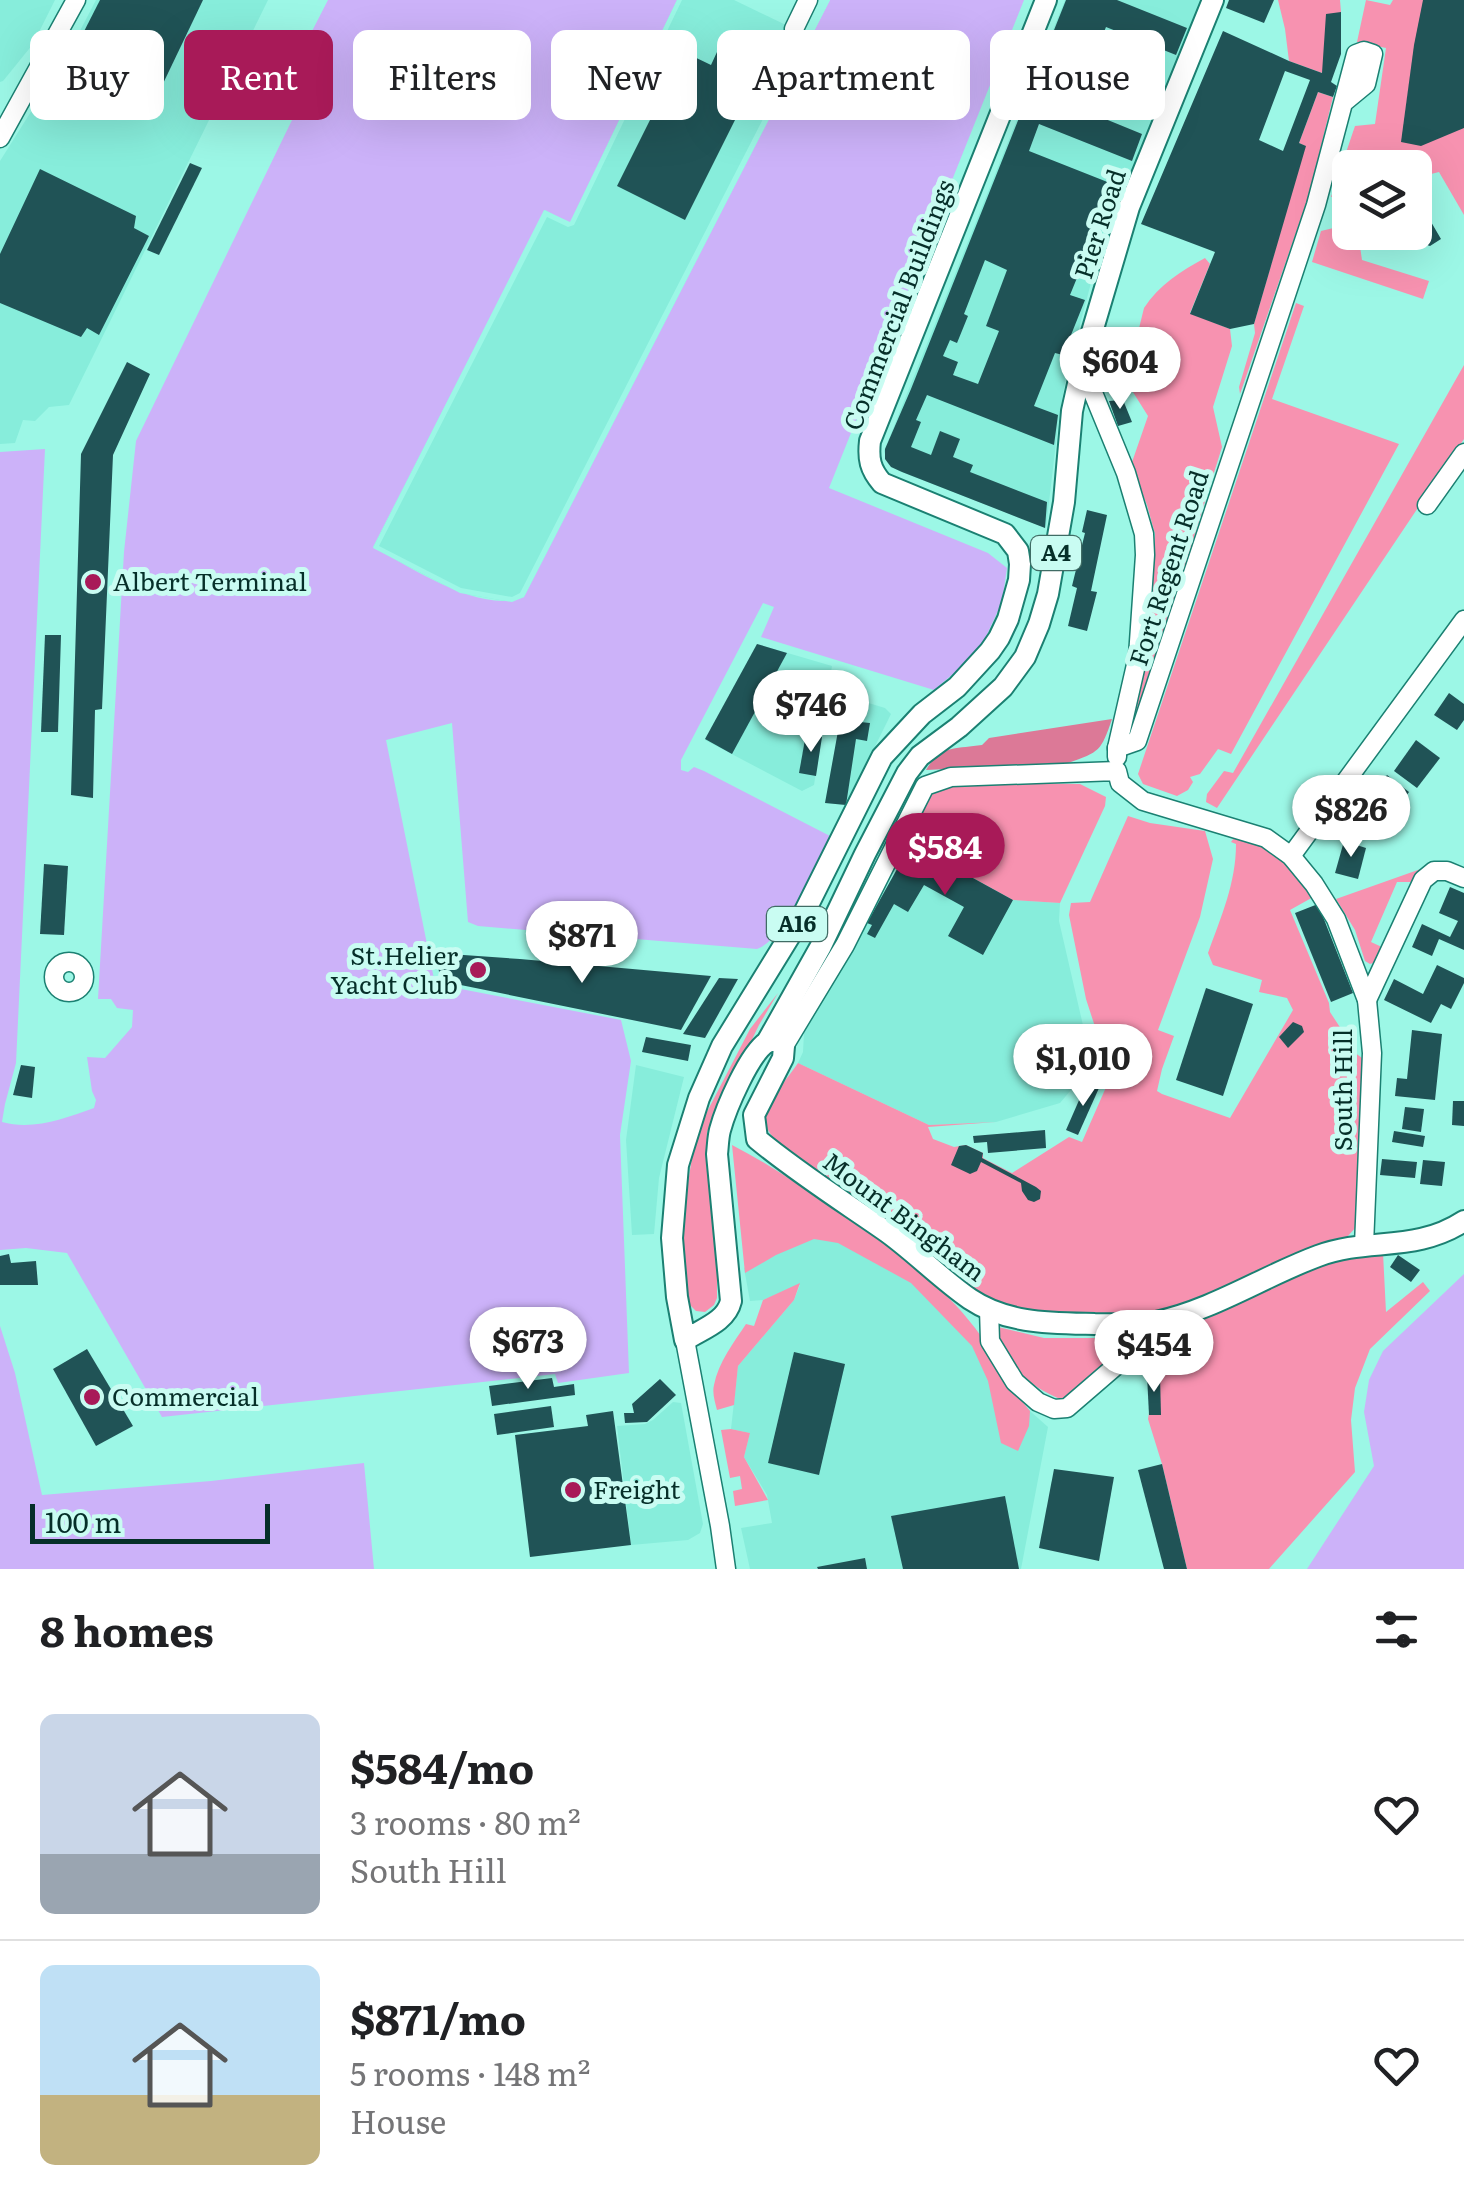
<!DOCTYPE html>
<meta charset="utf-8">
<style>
:root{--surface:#fff;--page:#f2f2f2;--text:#202124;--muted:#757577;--line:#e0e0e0;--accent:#a81a58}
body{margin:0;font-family:Literata,serif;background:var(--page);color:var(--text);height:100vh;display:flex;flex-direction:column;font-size:38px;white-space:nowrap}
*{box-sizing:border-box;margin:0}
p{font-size:32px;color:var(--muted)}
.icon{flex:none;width:55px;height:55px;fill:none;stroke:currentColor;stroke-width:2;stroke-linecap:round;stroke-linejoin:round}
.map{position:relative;height:1569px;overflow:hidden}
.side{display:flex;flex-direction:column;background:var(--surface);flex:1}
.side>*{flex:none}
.guide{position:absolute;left:30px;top:30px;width:1405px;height:90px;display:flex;gap:20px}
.tools{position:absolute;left:1332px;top:150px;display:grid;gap:20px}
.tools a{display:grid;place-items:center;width:100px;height:100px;border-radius:15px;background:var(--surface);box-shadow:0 10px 40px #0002;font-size:50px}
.scale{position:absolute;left:30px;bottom:25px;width:240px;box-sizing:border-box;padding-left:10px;border:5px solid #062f29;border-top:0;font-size:28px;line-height:35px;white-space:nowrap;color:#062f29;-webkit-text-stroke:8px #c9fcf2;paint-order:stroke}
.price{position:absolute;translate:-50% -85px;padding:0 22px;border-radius:35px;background:#fff;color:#222;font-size:32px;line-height:65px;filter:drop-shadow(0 2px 5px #0008)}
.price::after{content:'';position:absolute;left:50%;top:60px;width:30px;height:22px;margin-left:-15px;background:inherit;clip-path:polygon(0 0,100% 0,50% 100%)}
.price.on{background:var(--accent);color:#fff}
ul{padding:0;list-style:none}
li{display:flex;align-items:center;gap:30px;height:250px;padding:0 40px}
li+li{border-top:2px solid var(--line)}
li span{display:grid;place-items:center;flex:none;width:280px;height:200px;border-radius:15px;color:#555}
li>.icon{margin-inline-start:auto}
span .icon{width:120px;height:120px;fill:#fffc;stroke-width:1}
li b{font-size:42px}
h2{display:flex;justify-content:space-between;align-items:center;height:120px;padding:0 40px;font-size:42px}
.pill{padding:0 35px;border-radius:15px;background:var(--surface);box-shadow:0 10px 40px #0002;font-size:35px;line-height:90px}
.pill.on{background:var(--accent);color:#fff}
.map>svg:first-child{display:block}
.built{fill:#87eddb}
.green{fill:#f792b0}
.forest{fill:#dc7997}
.water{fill:#ccb2f9}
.pier{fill:#9cf7e6}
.building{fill:#205356;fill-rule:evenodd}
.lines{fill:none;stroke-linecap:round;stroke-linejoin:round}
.minor-casing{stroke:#1b8072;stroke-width:21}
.major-casing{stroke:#1b8072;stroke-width:24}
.minor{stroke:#fff;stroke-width:18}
.major{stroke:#fff;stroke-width:20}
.poi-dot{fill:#a81a58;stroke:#c9fcf2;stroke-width:4}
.labels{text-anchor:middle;stroke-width:10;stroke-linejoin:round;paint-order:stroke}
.shield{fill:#c9fcf2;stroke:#406c65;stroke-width:2.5}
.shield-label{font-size:22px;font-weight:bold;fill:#062f29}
.street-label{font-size:25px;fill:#062f29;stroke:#c9fcf2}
.poi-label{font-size:25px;fill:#062f29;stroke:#c9fcf2;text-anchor:start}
</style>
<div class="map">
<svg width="1464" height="1569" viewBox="0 0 1464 1569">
<rect width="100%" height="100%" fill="#9cf7e6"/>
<g class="built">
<path d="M0,0H55L33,44L3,81L0,82Z"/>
<path d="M96,0H268L69,405L49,407L35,421L23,420L15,443L0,444V161L71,48Z"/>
<path d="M677,0H734L811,37L524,597L512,602L460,593L373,548L544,210L569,222Z"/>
<path d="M1065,0H1201L1100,249L1066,377L1059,417L1046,528L899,471L888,464L884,451Z"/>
<path d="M757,644L832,666L814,785L802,791L705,740Z"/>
<path d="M852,698L885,708L891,714L846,805L825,803L844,700Z"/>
<path d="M911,844L1013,900L1060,903L1059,921L1088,1047L1081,1078L1060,1103L996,1122L929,1125L798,1063L803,1052L804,1033Z"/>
<path d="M636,1065L684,1077L659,1178L654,1234L632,1235L626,1140Z"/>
<path d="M825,1203L975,1328L1012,1390L1030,1411L1048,1427L1021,1569H750L741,1528L772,1523L767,1495L744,1457L750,1433L731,1429L738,1366L794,1300L800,1285L763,1300L750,1301L744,1268Z"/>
<path d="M673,1402L681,1403L703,1524L700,1533L688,1540L631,1545L617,1426L645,1424L653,1420Z"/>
</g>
<g class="green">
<path d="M1278,0H1340L1341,12L1322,73L1289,61L1285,29Z"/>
<path d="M1366,0L1390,5L1393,0H1464V215L1439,172L1415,178V168H1350V193L1331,197L1355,126L1375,124L1386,48L1357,42Z"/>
<path d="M1318,92L1333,97L1309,195L1240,394L1239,387L1255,333L1254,324L1305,146L1299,143Z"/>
<path d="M1350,224V232L1358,233L1362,260L1429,281L1423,299L1312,262L1321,231Z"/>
<path d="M1205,258L1210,264L1190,313L1230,329L1232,346L1213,407L1222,447L1139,714L1133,713L1149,634L1155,534L1147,505L1131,465L1148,416L1126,381L1144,308C1159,285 1181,271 1205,258Z"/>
<path d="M1296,303L1304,306L1272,399L1399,444L1231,754L1218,749L1200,774L1190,777L1193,782L1188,790L1177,796L1143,784L1138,774Z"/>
<path d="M1464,365V439L1217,808L1206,802L1207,794L1224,771L1233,773Z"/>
<path d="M955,782L1080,784L1106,797L1105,806L1060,903L1013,900L911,844L908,834L929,793Z"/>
<path d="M1128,816L1150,823L1205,831L1213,859L1200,917L1158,1030L1174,1036L1162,1069L1157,1091L1162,1094L1230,1118L1293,1010L1287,998L1259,992L1262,980L1213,965L1208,953C1221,917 1236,883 1236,844L1231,842L1236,835C1271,844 1292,870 1315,896L1290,910L1329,1003L1330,1012L1347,1038L1342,1043L1362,1058L1365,1105L1357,1226L1347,1237L1268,1265L1183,1308L1131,1316L1065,1314L1016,1309L984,1296L786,1149C780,1143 772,1138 768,1130C758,1109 787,1080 798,1063L929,1125L996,1122L928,1127L933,1139L954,1147L966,1145L983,1153V1158L1012,1173L1069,1137L1082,1142L1107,1085L1091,1078L1100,1042L1086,999L1069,915L1071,903L1090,902Z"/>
<path d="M1432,865L1413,882H1397L1371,942L1384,948L1379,961L1370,964L1365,961L1355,930L1336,899Z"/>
<path d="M778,993L759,1025L707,1132L706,1162L717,1263V1298L714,1305L705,1312L696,1311L690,1305L685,1291L680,1261L682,1220L696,1133L750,1029Z"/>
<path d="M732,1145C771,1165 807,1190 842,1215C891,1248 939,1281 975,1328C996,1355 1008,1385 1030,1411L1029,1426L1018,1451L1001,1443L988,1381L972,1346L911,1283L838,1243L814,1239L776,1255L745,1273Z"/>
<path d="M1383,1253L1386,1312L1423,1282L1430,1291L1370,1349L1355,1388L1351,1420L1355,1472L1269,1569H1187L1162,1464L1148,1419L1156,1371L1154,1347L1161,1335L1248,1292L1337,1258Z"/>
<path d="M800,1283L794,1300L738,1366L734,1405L717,1410C715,1402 712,1393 714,1385C718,1363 734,1342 746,1324L754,1326L763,1300Z"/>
<path d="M998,1327L1044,1338H1121L1124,1346C1114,1367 1081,1392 1060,1399C1033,1388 995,1361 998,1327Z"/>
<path d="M731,1429L750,1433L744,1457L768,1500L735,1506L733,1491L742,1489L740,1476L730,1478L721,1430Z"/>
</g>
<path class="forest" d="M1112,719C1101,751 1100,752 1068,763L926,770C940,745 956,749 982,745L989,738Z"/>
<g class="water">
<path d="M328,0H677L570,223L545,210L373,547C410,567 482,615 524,597L830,0H1024L829,488L988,553L1007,568L1002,602L979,652L934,690L761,637L774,607L763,603L681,760V770L688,772L694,767L704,771L830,836C817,863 785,940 757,949L478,926L468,922L452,723L386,740L435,984L621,1020L631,1061L620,1135L629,1373L558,1383L555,1374L162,1417L67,1253L26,1248L0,1250V452L45,449L16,1063L5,1104L2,1122C33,1131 65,1118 94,1108L96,1100L92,1091L87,1057L105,1058L132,1027L133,1010L117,1008L111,999H98L124,552L136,441L326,50L309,37Z"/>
<path d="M1464,1274V1569H1307L1374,1466L1364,1412L1369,1380L1383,1351Z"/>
<path d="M0,1326L15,1373L42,1495L211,1481L364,1463L374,1569H0Z"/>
</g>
<path class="pier" d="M677,0H682L574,225L568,227L547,217L379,546L461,588L512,597L520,593L824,0H830L524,597L512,602L460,593L373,548L544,210L570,222Z"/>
<g class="building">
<path d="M100,0H203L159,92L73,53Z"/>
<path d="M1066,0H1117L1187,28L1176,55L1106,27L1096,52L1073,43L1054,98L1142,134L1132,161L1039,124L1029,151L1115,185L1070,295L1085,300L1063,355L1055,353L1034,406L1058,415L1054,445L927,395L916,420L921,422L911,447L931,455L940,431L960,439L953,457L973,465L970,472L1047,502L1045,528L902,472L891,467L885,459V449L911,389ZM985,260L1007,270L986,326L999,331L978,384L953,375L958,362L943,356L950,340L957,343L968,316L964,314Z"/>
<path d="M1229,0H1274L1264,23L1226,8Z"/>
<path d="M1423,0H1464V128L1421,146L1401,142L1414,45Z"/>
<path d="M1341,12V54L1331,82L1337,86L1333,97L1318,92L1299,143L1306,146L1254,324L1230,329L1190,314L1215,252L1141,224L1223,31L1289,61L1322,73L1326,14ZM1285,71L1310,80L1283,151L1259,140Z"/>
<path d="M294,44L318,56L304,85L280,74Z"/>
<path d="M684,52L711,65L717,52L753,69L746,82L752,86L685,220L617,186Z"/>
<path d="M190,163L202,168L159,255L147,250Z"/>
<path d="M40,169L136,216L134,228L149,236L99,335L87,328L81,337L0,303V254Z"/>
<path d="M1420,203L1441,239L1430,246L1390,233L1415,232V207Z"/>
<path d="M1113,336L1129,341L1120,369L1104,364Z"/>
<path d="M127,362L150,374L113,455L102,709L95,710L93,798L71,795L81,454Z"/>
<path d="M1123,400L1132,422L1118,426L1109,401Z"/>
<path d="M1087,510L1107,515L1091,591L1097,592L1087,631L1068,626L1077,588L1072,586L1085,533L1082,532Z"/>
<path d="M45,635H61L58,732H41Z"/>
<path d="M757,644L787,653L732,754L705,739Z"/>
<path d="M1449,693L1464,704V720L1457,730L1434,715Z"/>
<path d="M840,720L870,723L867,741L856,739L846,805L825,803Z"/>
<path d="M806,734L822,737L816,776L799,773Z"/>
<path d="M1416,740L1440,758L1417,788L1394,771Z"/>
<path d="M1387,775L1409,792L1377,834L1355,816Z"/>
<path d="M1344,841L1366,848L1358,879L1335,873Z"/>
<path d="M911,844L1013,900L983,955L948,936L964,907L924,885L908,912L894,904L875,938L867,934L872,925L867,923Z"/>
<path d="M44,864L68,866L64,935L40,934Z"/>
<path d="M1450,887L1464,893V950L1439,939L1432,956L1412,947L1422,924L1450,937L1458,921L1439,913Z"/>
<path d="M1318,904L1353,993L1331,1002L1295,913Z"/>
<path d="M435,953L520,959L711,976L681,1030L441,981Z"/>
<path d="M1437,965L1464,978V983L1451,1009L1441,1004L1431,1023L1384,1000L1394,979L1423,994Z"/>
<path d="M719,978L738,979L705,1038L683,1034Z"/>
<path d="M1206,988L1253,1004L1223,1096L1176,1080Z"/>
<path d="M1293,1022L1302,1026L1304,1032L1288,1048L1279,1037Z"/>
<path d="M1412,1030L1442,1034L1435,1100L1395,1096L1397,1078L1407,1079Z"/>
<path d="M646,1037L691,1045L688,1061L642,1052Z"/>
<path d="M21,1065L35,1067L32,1098L13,1095Z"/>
<path d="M1087,1082L1099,1088L1078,1135L1066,1130Z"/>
<path d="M1453,1101H1464V1126L1452,1125Z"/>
<path d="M1405,1107L1424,1109L1421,1132L1402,1129Z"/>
<path d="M1045,1130L1046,1148L988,1153L987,1142L974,1143L973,1136Z"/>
<path d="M1394,1131L1425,1136L1423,1147L1392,1142Z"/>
<path d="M966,1145L983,1153L982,1158L1036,1187L1041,1191L1040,1199L1034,1202L1028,1200L1022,1191L1021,1183L981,1162L977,1171L970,1174L951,1165L959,1146Z"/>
<path d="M1382,1159L1417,1162L1415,1178L1380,1175Z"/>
<path d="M1423,1160L1445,1162L1442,1186L1420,1184Z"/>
<path d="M9,1254L11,1263L36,1261L38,1285H0V1256Z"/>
<path d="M1398,1255L1420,1270L1411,1282L1390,1267Z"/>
<path d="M87,1349L133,1426L96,1446L53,1369Z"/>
<path d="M794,1352L845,1364L819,1475L768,1463Z"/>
<path d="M1147,1375H1160L1161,1415H1149Z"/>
<path d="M552,1378L554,1387L574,1384L575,1395L492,1406L489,1386Z"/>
<path d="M660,1379L676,1395L647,1422L625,1423L624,1413H634L632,1404Z"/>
<path d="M551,1406L554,1427L497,1435L494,1414Z"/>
<path d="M613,1411L631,1545L530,1557L515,1435L588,1426L586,1415Z"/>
<path d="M1162,1464L1187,1569H1164L1138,1470Z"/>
<path d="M1054,1469L1114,1477L1099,1561L1039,1548Z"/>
<path d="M1005,1496L1019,1569H903L891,1516Z"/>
<path d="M865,1558L867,1569H818L817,1567Z"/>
</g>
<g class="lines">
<g class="minor-casing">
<g id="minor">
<path d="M794,29L808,0"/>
<path d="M0,138L76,0"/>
<path d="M1082,366L1126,473L1144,534L1145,555L1138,656L1117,748V757"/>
<path d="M1427,505L1464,453"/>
<path d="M1117,748L1137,741L1316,205L1356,54L1364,51L1373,54L1366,84L1343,103"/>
<path d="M1291,856L1464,620"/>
<circle cx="69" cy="977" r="15"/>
<path d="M1367,1000L1423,880L1434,871H1447L1464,878"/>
<path d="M784,1046L845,945L925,786L951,777L1117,771L1120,783L1143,801L1266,838L1291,856L1314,884L1336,919L1367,1000L1372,1053L1364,1245"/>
<path d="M989,1309L990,1341L1015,1382L1038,1402L1054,1409L1067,1408L1125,1358L1132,1345L1135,1325"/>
<path d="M685,1340L720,1526L726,1569"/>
</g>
</g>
<g class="major-casing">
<g id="major">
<path d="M1046,0L870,441C868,459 870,469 882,483L1005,534L1018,551L1020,564L1019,580L1008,619L999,638L990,651L957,687L922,714L882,757L805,911L722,1046L699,1098L678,1165L672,1238L677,1297L685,1340C702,1329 726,1322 731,1301L717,1154C718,1146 718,1137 720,1130C726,1108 749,1054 767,1042L821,946L865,854L907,773L920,756L959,727L1003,687L1025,657L1039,624L1048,594L1064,502L1072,411L1082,366L1129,207L1213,0"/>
<path d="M767,1042L777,1040L784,1046L783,1058L754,1115L757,1139C798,1173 844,1202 887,1232C916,1253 941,1279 970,1299C1007,1324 1052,1323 1095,1324C1115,1324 1136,1326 1156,1322C1213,1310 1264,1276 1318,1256C1368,1237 1415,1253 1464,1221"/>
</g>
</g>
<use href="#minor" class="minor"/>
<use href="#major" class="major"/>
</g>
<g class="poi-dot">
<circle cx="93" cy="582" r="10"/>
<circle cx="478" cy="970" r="10"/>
<circle cx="92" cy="1397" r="10"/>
<circle cx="573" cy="1490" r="10"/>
</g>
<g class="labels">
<g class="shield">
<rect x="1031" y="536" width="50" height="34" rx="8"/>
<rect x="767" y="907" width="60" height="34" rx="8"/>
</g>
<g class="shield-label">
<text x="1056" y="561">A4</text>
<text x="797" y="932">A16</text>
</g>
<g class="street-label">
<text transform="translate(1100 224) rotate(-72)" y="9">Pier Road</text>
<text transform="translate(899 305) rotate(-69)" y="9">Commercial Buildings</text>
<text transform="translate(1169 568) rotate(-72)" y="9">Fort Regent Road</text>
<text transform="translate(1343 1090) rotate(-90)" y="9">South Hill</text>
<text transform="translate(904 1217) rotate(37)" y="9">Mount Bingham</text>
</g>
<g class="poi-label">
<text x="113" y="591">Albert Terminal</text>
<text x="458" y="965" text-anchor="end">St.Helier<tspan x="458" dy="29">Yacht Club</tspan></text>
<text x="112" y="1406">Commercial</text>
<text x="593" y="1499">Freight</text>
</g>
</g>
</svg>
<div class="tools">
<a><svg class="icon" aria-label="layers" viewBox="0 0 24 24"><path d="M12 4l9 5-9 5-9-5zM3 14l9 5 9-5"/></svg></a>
</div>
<div class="scale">100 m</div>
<b class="price" style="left:1120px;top:412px">$604</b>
<b class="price" style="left:811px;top:755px">$746</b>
<b class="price" style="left:1351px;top:860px">$826</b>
<b class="price on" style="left:945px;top:898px">$584</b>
<b class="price" style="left:582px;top:986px">$871</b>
<b class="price" style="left:1083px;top:1109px">$1,010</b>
<b class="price" style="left:528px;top:1392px">$673</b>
<b class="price" style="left:1154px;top:1395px">$454</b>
<div class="guide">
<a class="pill">Buy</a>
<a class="pill on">Rent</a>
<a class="pill">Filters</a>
<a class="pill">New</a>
<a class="pill">Apartment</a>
<a class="pill">House</a>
</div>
</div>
<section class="side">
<h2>8 homes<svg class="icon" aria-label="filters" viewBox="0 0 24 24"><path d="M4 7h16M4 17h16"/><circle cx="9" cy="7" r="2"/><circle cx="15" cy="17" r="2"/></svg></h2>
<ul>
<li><span style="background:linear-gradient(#c9d6e8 70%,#9aa5b1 0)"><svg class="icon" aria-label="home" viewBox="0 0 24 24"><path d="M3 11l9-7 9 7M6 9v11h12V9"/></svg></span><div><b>$584/mo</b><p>3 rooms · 80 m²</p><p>South Hill</p></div><svg class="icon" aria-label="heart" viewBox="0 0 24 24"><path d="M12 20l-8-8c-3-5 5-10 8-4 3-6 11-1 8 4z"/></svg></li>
<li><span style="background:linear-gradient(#bfe0f5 65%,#c2b280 0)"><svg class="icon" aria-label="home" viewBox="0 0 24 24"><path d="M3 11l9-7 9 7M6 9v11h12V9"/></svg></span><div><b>$871/mo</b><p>5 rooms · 148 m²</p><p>House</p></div><svg class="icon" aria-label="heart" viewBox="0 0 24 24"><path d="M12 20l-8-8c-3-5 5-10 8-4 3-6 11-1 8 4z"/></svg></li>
</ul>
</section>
